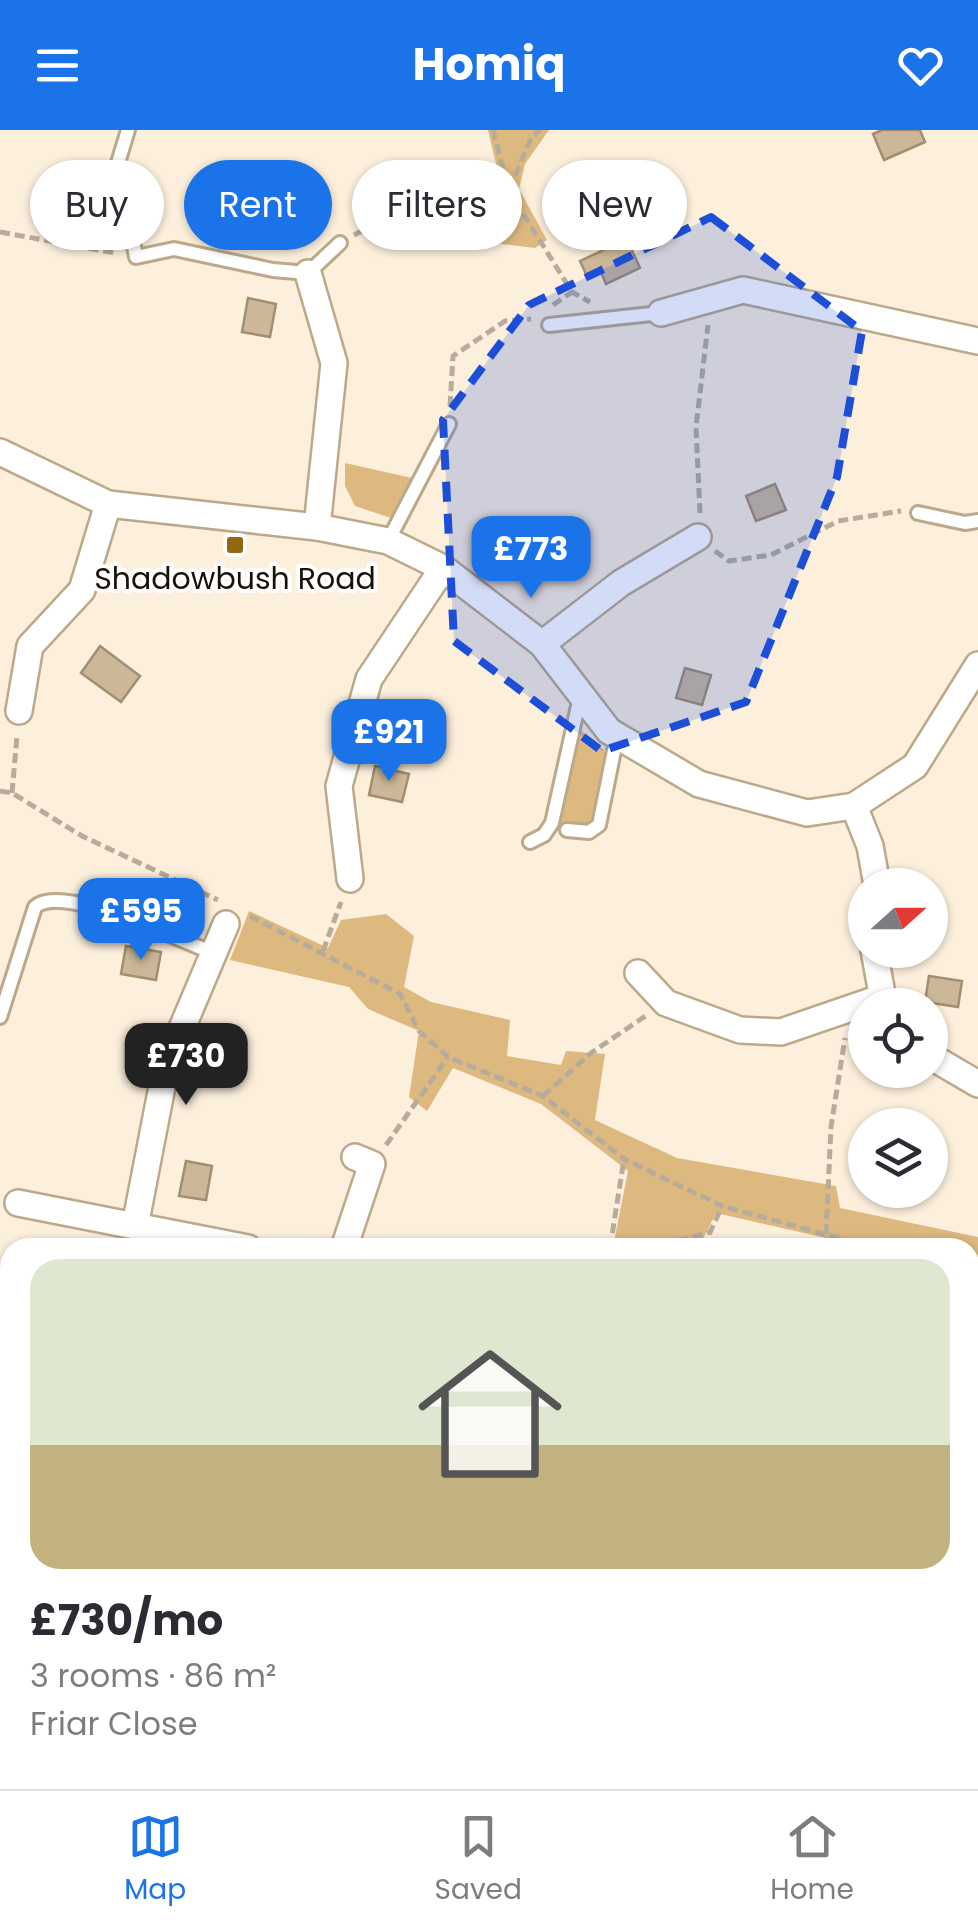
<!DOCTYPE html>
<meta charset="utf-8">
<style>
:root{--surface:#fff;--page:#f2f2f3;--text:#2b2b33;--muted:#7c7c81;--line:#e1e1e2;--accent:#1a73e8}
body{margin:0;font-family:Poppins,sans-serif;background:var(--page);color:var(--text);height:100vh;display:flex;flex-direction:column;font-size:38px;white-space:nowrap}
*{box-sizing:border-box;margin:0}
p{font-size:32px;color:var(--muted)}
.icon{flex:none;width:55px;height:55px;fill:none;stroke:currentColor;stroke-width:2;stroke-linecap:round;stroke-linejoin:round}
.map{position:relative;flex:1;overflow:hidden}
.side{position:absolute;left:0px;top:1108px;width:980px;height:552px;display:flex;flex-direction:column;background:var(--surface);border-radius:30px 30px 0 0;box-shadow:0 2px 8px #0004}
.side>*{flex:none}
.guide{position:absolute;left:30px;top:30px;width:920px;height:90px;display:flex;gap:20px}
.needle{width:65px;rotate:69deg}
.controls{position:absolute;left:848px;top:738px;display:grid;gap:20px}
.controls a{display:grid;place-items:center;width:100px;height:100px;border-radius:50%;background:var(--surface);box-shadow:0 2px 8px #0004;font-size:50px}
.price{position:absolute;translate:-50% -85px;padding:0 22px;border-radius:20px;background:var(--accent);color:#fff;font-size:32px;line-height:65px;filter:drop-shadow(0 2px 5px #0008)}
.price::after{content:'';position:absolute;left:50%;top:60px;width:30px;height:22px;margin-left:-15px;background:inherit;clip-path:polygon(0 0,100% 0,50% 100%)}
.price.current{background:#222;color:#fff}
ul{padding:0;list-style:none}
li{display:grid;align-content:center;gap:20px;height:530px;padding:0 30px}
li span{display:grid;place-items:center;height:310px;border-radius:30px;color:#555}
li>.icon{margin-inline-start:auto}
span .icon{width:180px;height:180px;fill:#fffc;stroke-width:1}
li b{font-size:42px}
.pill{padding:0 35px;border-radius:45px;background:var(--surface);box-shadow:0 2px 8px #0004;font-size:35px;line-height:90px}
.pill.current{background:var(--accent);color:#fff}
header{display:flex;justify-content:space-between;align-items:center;height:130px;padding:0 30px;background:var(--accent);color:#fff;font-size:45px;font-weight:700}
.menu{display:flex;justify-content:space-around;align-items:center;height:140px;border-top:2px solid var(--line);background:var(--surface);font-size:28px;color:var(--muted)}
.menu a{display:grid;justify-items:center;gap:5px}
.menu .current{color:var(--accent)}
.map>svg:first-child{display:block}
.green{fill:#ddb980}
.building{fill:#ccb899;stroke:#a28e70;stroke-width:2.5}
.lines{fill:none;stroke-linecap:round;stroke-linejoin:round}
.service-casing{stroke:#bca98a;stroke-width:18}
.minor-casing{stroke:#bca98a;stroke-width:30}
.path{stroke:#b7ac9b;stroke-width:5;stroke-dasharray:10 5;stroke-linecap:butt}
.service{stroke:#fff;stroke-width:12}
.minor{stroke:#fff;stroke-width:25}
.marked{fill:#1d4ed8;fill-opacity:0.2;stroke:#1d4ed8;stroke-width:8;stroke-dasharray:20 12;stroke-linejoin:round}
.poi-dot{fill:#926812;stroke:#fff;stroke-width:4}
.labels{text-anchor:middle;stroke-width:8;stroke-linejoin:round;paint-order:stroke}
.poi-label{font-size:30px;fill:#181106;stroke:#fff}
</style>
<header><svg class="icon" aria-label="menu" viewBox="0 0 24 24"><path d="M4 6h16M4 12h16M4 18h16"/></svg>Homiq<svg class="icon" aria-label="heart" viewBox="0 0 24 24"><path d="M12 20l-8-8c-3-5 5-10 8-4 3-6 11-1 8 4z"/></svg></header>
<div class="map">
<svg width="978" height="1659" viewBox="0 0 978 1659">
<rect width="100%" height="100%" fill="#fcefdc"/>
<g class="green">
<path d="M488,0H549L525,34L519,59L547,110L535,118L410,103L409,79L454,72L450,52L497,38Z"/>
<path d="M345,333L412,348L394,389L355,376L345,356Z"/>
<path d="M577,597L606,622L594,688L585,695L555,692Z"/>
<path d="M249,781L328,818L341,790L386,784L414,806L404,857L431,872L510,890L507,926L561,935L566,921L605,924L595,990L677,1028L836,1056L840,1078L978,1107V1142L970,1140V1118L865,1117L716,1083L699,1117H613L628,1041L541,974L453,938L427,981L409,967L419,901L368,879L349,857L230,830Z"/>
<path d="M500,1650H682L710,1659H499Z"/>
</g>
<g class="building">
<path d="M882,0H920L925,12L884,30L873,4Z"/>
<path d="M627,109L640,138L606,154L601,142L588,148L580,131Z"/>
<path d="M248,168L276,174L270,207L242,202Z"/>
<path d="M775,354L786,380L756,391L746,366Z"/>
<path d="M100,516L140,546L121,572L81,543Z"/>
<path d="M685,538L711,545L702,575L676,568Z"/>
<path d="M375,636L409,644L402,672L369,665Z"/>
<path d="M126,816L161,822L156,850L121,844Z"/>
<path d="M929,846L962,851L958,877L925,872Z"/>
<path d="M186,1031L212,1036L206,1070L179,1066Z"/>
</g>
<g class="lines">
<g class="service-casing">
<g id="service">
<path d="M128,0L118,33L136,127L174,119L273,140L308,143L340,113"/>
<path d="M549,195L661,183"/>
<path d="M918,383L965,393L978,391"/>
<path d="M388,411L449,294"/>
<path d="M567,700L589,702L599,695L617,606"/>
<path d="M530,712L544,705L552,693L580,567"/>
<path d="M0,887L35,777C61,752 180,811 214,823"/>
</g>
</g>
<g class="minor-casing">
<g id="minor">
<path d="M308,143L334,233L317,397"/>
<path d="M661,183L743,160L978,211"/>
<path d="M0,322L108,374L317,397L388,411L443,438L542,514L609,601L699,654L807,683L854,676L915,636L978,535"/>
<path d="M542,514L621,453L698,407"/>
<path d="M19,581L30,516L82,460L108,374"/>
<path d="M854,676L870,716L877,755"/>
<path d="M350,749L339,656L369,549L443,438"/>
<path d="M226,794L166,936L135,1096L248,1118"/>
<path d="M874,820L884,875"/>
<path d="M638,843L666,873L740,900L781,902L880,868"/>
<path d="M930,926L978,954"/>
<path d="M18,1073L135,1096"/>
<path d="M344,1118L372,1034L355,1027"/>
<path d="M970,1314L978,1301"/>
<path d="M0,1363L10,1365"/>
<path d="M0,1649L10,1607"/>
<path d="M336,1650V1659"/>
<path d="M833,1659L836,1650"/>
</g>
</g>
<g class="path">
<path d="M493,0L509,61L572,162L590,172"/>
<path d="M0,102L115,123"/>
<path d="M354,105L370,97L449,88L509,61L531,8L540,0"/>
<path d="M553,175L572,162"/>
<path d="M450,276L453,226L505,191L531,189"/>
<path d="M700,383L696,297L708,195"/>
<path d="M715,421L729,431L771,425L838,391L901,381"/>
<path d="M0,661L12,663L82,706L218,770"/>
<path d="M12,663L17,606"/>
<path d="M250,786L400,864L419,901L448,927L543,966L624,1029L722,1076L875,1118"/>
<path d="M323,821L341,772"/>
<path d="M543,966L591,923L647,885"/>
<path d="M386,1015L448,927"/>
<path d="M826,1104L831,997L845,908"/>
<path d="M610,1118L624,1029"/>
<path d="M649,1118L710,1102"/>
<path d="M703,1118L722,1076"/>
<path d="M970,1143L978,1146"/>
<path d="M970,1200L978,1172"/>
<path d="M970,1647L978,1649"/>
<path d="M372,1650V1659"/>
<path d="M700,1650L728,1659"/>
<path d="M136,1659L138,1650"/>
<path d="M284,1659L285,1650"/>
<path d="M519,1659L520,1650"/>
</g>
<use href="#service" class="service"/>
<use href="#minor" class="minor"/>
</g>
<path class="marked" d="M711,87L862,201L837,347L746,572L602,621L454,511L443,290L529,175Z"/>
<rect class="poi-dot" x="225" y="405" width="20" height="20" rx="5"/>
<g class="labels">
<g class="poi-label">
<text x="235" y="459">Shadowbush Road</text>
</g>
</g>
</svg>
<div class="controls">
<a><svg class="needle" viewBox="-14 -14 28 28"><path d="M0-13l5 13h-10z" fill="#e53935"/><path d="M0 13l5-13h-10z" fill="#7c7c81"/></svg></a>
<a><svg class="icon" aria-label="locate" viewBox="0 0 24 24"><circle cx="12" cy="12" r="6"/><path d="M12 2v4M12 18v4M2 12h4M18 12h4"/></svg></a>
<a><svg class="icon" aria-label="layers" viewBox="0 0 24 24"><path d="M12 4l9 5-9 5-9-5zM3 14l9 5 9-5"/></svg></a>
</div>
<b class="price" style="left:531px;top:471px">£773</b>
<b class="price" style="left:389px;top:654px">£921</b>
<b class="price" style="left:141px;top:833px">£595</b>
<b class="price current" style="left:186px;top:978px">£730</b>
<div class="guide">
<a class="pill">Buy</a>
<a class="pill current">Rent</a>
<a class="pill">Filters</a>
<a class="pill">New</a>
</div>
<section class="side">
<ul>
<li><span style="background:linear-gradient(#dfe7d0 60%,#c2b280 0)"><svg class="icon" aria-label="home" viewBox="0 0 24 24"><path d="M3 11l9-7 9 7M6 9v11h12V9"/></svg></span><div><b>£730/mo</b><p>3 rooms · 86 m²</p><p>Friar Close</p></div></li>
</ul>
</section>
</div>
<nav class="menu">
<a class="current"><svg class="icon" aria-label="map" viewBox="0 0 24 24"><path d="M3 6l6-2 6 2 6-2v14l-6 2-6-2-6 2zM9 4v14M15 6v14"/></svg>Map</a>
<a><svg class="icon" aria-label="saved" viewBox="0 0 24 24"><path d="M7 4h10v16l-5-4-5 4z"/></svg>Saved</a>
<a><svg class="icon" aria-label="home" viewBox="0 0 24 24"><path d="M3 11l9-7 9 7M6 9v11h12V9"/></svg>Home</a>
</nav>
